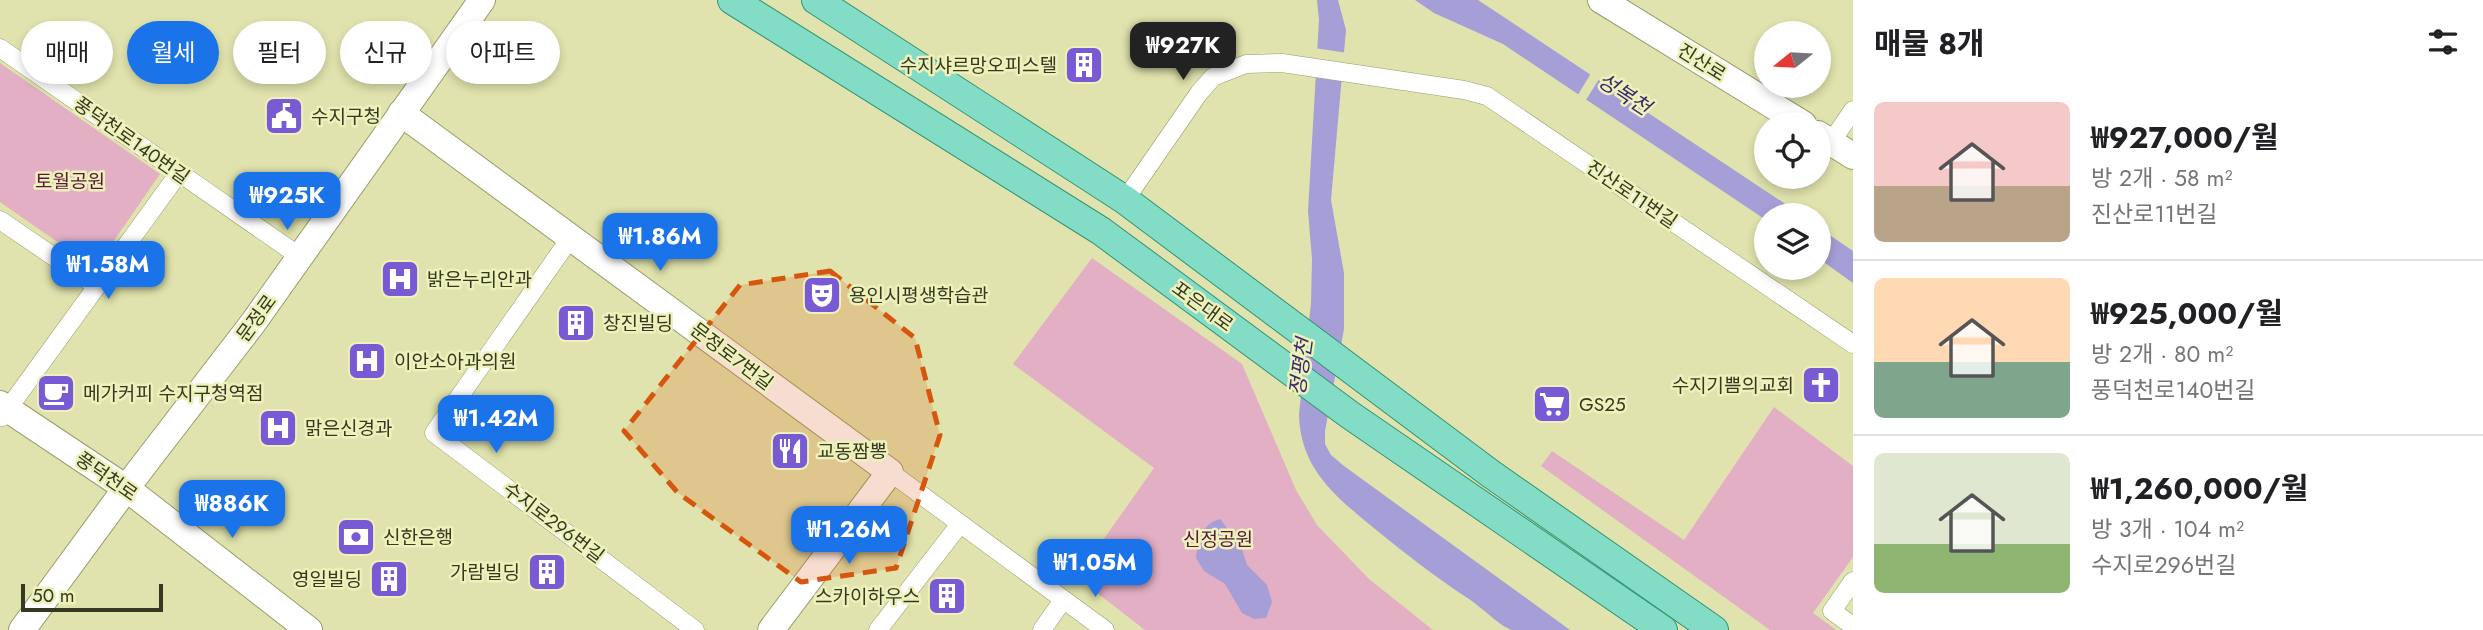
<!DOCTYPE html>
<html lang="ko">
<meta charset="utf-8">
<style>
:root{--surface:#fff;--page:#f6f6f6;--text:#202124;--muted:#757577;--line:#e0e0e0;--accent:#1a73e8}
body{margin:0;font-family:Jost,"Noto Sans KR",sans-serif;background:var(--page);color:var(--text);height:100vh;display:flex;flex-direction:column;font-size:26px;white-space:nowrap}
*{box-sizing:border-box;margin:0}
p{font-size:23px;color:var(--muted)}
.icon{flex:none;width:38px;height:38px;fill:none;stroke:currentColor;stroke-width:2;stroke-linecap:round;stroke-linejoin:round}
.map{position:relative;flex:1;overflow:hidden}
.side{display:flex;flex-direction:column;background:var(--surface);width:630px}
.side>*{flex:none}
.top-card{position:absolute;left:21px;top:21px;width:665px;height:63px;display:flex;gap:14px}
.needle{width:46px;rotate:252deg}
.buttons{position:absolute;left:1754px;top:21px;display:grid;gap:14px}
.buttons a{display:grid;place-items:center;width:77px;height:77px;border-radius:50%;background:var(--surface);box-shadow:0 4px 10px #0003;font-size:35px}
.scale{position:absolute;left:21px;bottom:18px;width:142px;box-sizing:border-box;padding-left:7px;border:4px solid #373822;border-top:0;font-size:19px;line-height:24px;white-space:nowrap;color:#373822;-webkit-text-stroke:5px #edf1ba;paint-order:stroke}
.price{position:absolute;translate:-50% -60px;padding:0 16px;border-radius:14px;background:var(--accent);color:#fff;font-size:23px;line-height:46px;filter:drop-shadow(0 2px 4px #0008)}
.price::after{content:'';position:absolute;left:50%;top:42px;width:21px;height:16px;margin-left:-10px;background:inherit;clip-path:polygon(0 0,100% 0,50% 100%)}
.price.current{background:#222;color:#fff}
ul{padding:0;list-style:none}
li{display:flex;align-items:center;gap:21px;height:175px;padding:0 21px}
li+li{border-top:2px solid var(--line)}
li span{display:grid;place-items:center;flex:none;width:196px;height:140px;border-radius:10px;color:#555}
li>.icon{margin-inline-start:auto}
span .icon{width:84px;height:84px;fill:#fffc;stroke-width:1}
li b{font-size:30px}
h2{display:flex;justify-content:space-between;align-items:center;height:84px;padding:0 21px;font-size:30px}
.pill{padding:0 24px;border-radius:32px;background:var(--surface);box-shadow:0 4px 10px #0003;font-size:24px;line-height:63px}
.pill.current{background:var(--accent);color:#fff}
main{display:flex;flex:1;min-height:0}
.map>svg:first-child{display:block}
.green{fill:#e2afc5}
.water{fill:#a69ed6}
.pier{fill:#e0e3ad}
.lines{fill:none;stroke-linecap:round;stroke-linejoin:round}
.street-casing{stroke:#9a9d69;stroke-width:19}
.secondary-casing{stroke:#9a9d69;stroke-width:28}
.primary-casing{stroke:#339373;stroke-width:30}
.street{stroke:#fff;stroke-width:18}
.secondary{stroke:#fff;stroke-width:26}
.primary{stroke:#83dcc5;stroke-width:28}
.marked{fill:#d6560e;fill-opacity:0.2;stroke:#d6560e;stroke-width:5;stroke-dasharray:14 9;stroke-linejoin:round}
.labels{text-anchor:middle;stroke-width:5;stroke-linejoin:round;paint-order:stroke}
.street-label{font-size:19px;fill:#373822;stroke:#edf1ba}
.poi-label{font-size:19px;fill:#373822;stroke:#edf1ba;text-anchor:start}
.park-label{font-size:19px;fill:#5c153c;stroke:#edf1ba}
.water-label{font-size:21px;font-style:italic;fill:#3a2a6c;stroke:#edf1ba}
</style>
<main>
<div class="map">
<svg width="1853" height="630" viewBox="0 0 1853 630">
<rect width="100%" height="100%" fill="#e0e3ad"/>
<g class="green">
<path d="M0,63L160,174L95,268L0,202Z"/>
<path d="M1092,258L1242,364L1296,490L1317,525L1369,579L1433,630H1145L1088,586L1079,574L1154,468L1013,364Z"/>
<path d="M1774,407L1853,466V557L1813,613L1836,630H1770L1541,466L1552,451L1684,540Z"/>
</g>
<g class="water">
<path d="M1317,0H1338L1346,30L1331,200L1344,273V329L1325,431V444L1331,455L1344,466L1570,630C1553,630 1528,630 1512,630C1501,627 1480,606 1469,599C1435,577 1406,554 1375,529C1336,497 1300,469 1299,414L1311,303L1312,259L1308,211L1319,20Z"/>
<path d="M1415,0H1478L1802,215H1766V220L1503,44L1434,13Z"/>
<path d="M1818,227L1853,251V283L1818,258Z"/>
<path d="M1220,519L1241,546L1247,565L1267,585L1272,602L1266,618L1254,619L1242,613L1225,584L1204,571L1196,558C1198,542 1202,523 1220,519Z"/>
</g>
<g class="pier">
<path d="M1314,48L1348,53L1346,82L1313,76Z"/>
<path d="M1593,70L1601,76L1584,103L1576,98Z"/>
</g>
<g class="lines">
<g class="street-casing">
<g id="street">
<path d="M0,48L299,256"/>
<path d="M1831,142L1853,110"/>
<path d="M1125,200L1199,93L1213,77L1246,64L1282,63L1464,90L1487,96L1853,344"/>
<path d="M0,220L95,285"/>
<path d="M571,237L434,433L695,630"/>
<path d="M2,417L179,173"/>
<path d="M890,472L1105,630"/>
<path d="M1853,581L1832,611L1853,626"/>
<path d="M878,630L960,524"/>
<path d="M1042,630L1063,600"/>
</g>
</g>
<g class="secondary-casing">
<g id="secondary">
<path d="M1601,0L1803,124"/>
<path d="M401,113L890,472L771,630"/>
<path d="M1818,134L1853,156"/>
<path d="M0,404L126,488L309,630"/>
<path d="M22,630L130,483L253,323L482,0"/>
</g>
</g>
<g class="primary-casing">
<g id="primary">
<path d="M732,0L1101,231L1350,415L1663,630"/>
<path d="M816,0L1125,200L1491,474L1714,630"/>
</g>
</g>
<use href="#street" class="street"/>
<use href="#secondary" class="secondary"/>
<use href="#primary" class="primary"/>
</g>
<path class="marked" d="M830,271L915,338L940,435L896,568L801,582L678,493L624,431L740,285Z"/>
<defs>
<g id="building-square" transform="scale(2.0125)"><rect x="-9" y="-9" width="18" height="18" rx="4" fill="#785ad4" stroke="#edf1ba"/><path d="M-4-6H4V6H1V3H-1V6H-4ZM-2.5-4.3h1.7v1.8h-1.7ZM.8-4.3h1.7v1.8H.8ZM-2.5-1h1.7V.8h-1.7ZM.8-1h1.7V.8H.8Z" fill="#fff"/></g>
<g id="civic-square" transform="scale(2.0125)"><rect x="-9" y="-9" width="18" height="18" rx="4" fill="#785ad4" stroke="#edf1ba"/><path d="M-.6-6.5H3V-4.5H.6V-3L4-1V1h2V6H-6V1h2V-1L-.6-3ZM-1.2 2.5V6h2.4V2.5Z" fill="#fff"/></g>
<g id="hospital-square" transform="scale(2.0125)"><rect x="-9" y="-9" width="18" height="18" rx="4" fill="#785ad4" stroke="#edf1ba"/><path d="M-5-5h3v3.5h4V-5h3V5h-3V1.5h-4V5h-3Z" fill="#fff"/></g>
<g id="theatre-square" transform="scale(2.0125)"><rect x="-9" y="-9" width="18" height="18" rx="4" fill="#785ad4" stroke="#edf1ba"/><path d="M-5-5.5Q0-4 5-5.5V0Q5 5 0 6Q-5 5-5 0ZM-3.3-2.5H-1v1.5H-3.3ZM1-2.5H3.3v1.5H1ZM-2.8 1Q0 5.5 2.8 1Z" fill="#fff"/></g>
<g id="church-square" transform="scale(2.0125)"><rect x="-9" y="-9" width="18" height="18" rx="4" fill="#785ad4" stroke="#edf1ba"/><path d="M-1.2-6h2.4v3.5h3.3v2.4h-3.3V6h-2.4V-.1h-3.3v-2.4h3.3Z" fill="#fff"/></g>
<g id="cafe-square" transform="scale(2.0125)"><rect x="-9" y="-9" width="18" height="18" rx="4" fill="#785ad4" stroke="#edf1ba"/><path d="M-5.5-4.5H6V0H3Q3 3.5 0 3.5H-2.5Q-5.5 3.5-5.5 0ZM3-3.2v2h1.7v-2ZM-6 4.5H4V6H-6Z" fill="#fff"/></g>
<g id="supermarket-square" transform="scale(2.0125)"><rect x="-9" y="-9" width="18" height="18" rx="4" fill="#785ad4" stroke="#edf1ba"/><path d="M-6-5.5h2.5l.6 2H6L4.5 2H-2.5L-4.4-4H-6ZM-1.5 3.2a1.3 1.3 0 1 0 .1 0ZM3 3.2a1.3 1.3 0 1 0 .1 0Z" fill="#fff"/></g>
<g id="restaurant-square" transform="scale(2.0125)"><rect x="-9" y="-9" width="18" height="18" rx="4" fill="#785ad4" stroke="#edf1ba"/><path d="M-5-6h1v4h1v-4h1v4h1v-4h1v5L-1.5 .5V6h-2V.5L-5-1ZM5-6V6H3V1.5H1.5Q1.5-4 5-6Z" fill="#fff"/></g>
<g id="bank-square" transform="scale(2.0125)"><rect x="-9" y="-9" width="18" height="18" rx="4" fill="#785ad4" stroke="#edf1ba"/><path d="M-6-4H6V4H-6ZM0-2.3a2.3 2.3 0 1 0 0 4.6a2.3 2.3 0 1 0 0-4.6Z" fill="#fff"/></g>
</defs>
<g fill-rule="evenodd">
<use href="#building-square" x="1084" y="65"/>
<use href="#civic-square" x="284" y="116"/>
<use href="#hospital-square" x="400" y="279"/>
<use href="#theatre-square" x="822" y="295"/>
<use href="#building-square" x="576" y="323"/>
<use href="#hospital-square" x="367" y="361"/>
<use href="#church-square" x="1821" y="385"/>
<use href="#cafe-square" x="56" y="393"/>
<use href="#supermarket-square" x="1552" y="404"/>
<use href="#hospital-square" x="278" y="428"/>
<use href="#restaurant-square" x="790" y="451"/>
<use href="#bank-square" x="356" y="537"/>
<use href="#building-square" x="547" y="572"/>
<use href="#building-square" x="389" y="579"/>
<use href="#building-square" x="947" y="596"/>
</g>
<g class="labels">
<g class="street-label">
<text transform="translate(1702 62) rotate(32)" y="7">진산로</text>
<text transform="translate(132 140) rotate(35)" y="7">풍덕천로140번길</text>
<text transform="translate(1632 194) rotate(34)" y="7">진산로11번길</text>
<text transform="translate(1203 306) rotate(36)" y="7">포은대로</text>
<text transform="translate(256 318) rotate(-54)" y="7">문정로</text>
<text transform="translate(732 356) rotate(37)" y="7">문정로7번길</text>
<text transform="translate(107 476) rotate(35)" y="7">풍덕천로</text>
<text transform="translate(554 522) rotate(37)" y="7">수지로296번길</text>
</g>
<g class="poi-label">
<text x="1057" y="72" text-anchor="end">수지샤르망오피스텔</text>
<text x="311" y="123">수지구청</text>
<text x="427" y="286">밝은누리안과</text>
<text x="849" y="302">용인시평생학습관</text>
<text x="603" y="330">창진빌딩</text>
<text x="394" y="368">이안소아과의원</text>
<text x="1794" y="392" text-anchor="end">수지기쁨의교회</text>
<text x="83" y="400">메가커피 수지구청역점</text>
<text x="1579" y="411">GS25</text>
<text x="305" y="435">맑은신경과</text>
<text x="817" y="458">교동짬뽕</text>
<text x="383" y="544">신한은행</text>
<text x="520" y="579" text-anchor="end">가람빌딩</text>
<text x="362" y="586" text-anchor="end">영일빌딩</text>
<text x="920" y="603" text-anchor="end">스카이하우스</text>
</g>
<g class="park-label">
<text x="70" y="188">토월공원</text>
<text x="1218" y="546">신정공원</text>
</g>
<g class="water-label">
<text transform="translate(1624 94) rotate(33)" y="7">성복천</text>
<text transform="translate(1301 367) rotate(-82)" y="7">정평천</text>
</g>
</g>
</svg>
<div class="buttons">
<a><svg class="needle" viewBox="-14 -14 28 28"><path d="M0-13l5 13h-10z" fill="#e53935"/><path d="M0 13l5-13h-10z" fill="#757577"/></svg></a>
<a><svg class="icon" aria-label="locate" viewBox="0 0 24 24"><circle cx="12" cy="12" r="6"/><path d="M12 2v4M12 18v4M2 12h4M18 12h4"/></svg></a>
<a><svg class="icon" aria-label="layers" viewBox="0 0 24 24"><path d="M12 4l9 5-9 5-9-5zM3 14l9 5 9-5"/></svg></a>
</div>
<div class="scale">50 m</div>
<b class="price current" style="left:1183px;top:82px">₩927K</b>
<b class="price" style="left:287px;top:232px">₩925K</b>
<b class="price" style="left:660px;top:273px">₩1.86M</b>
<b class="price" style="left:108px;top:301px">₩1.58M</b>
<b class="price" style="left:496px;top:455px">₩1.42M</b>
<b class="price" style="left:232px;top:540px">₩886K</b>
<b class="price" style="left:849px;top:566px">₩1.26M</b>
<b class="price" style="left:1095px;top:599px">₩1.05M</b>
<div class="top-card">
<a class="pill">매매</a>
<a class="pill current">월세</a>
<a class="pill">필터</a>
<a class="pill">신규</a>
<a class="pill">아파트</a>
</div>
</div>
<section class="side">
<h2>매물 8개<svg class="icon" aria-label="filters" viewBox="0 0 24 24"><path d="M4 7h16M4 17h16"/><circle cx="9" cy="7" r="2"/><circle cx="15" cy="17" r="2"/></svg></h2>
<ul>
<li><span style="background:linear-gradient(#f6c9c9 60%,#b9a48a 0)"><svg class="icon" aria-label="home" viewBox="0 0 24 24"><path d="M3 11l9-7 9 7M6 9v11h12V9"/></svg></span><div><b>₩927,000/월</b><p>방 2개 · 58 m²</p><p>진산로11번길</p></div></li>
<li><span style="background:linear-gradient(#ffd9b3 60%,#7fa58c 0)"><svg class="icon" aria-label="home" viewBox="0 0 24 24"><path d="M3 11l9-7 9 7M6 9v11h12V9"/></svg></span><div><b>₩925,000/월</b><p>방 2개 · 80 m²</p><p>풍덕천로140번길</p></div></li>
<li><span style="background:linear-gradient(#dfe7d0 65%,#8fb573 0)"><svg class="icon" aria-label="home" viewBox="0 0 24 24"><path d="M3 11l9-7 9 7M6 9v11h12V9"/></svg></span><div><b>₩1,260,000/월</b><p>방 3개 · 104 m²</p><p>수지로296번길</p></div></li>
</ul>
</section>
</main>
